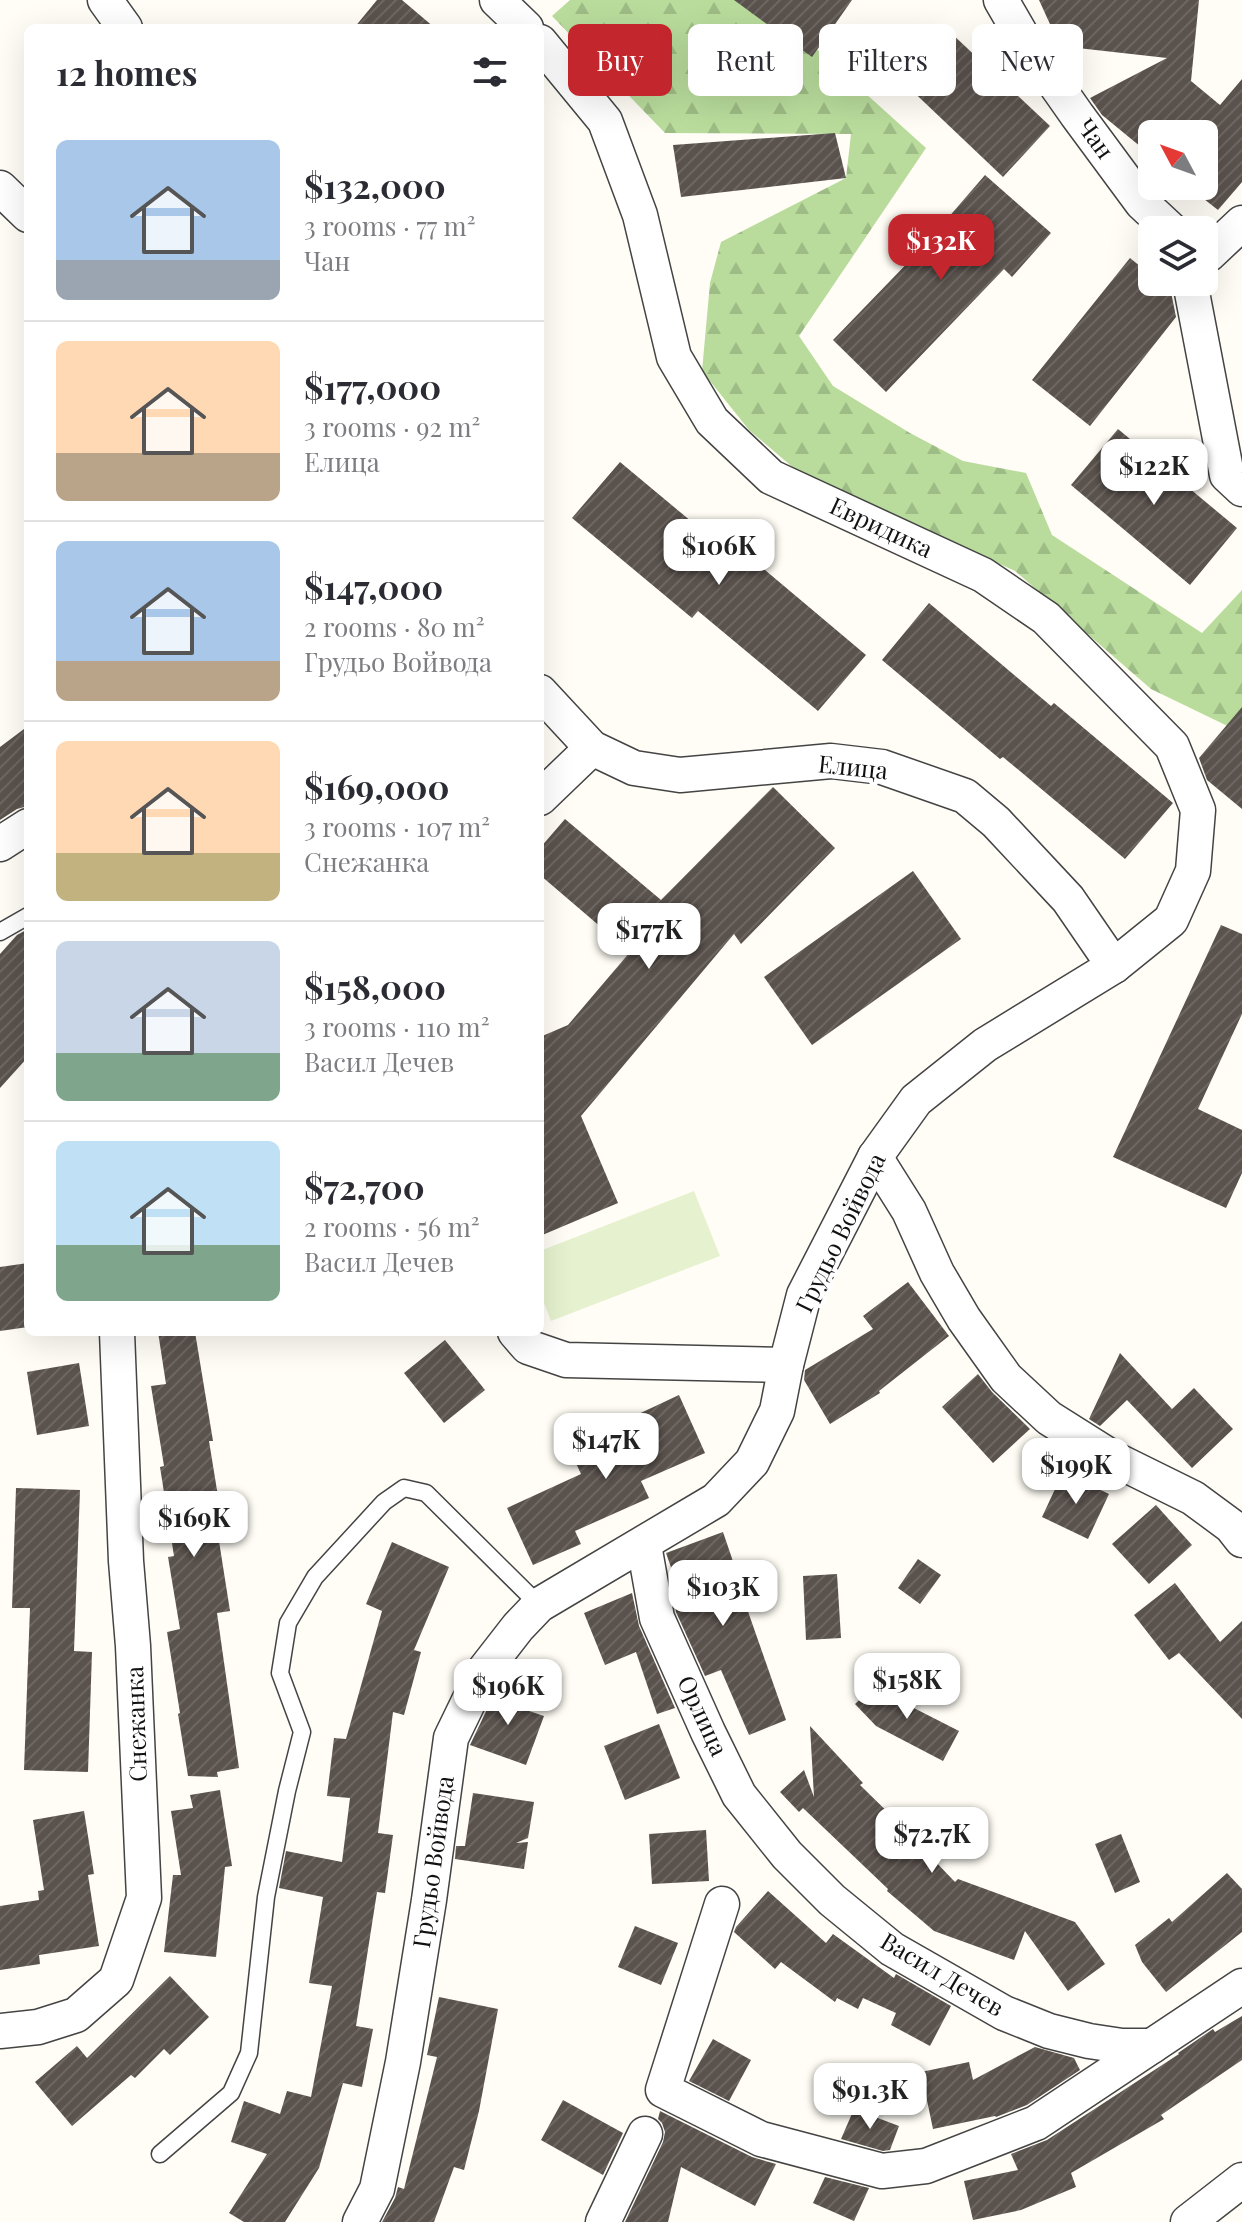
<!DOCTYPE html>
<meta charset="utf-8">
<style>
:root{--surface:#fff;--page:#f7f7f7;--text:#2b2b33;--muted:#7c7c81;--line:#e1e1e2;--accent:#c4262e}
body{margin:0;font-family:"Playfair Display",serif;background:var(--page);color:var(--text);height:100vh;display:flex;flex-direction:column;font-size:30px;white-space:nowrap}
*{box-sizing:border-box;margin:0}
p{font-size:26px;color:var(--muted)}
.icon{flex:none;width:44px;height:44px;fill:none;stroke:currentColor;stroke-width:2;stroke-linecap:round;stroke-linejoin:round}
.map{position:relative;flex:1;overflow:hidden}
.panel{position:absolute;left:24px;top:24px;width:520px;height:1312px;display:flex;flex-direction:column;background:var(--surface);border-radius:12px;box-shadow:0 8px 32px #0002}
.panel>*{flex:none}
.guide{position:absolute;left:568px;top:24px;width:554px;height:72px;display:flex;gap:16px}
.needle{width:52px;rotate:311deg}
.buttons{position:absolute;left:1138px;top:120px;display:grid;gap:16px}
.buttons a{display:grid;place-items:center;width:80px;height:80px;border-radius:12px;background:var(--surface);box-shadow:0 8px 32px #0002;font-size:40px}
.price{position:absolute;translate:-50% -68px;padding:0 18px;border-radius:16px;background:#fff;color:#222;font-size:26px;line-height:52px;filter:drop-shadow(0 2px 4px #0008)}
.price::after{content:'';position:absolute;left:50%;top:48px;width:24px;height:18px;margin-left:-12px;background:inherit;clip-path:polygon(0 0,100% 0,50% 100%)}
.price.selected{background:var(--accent);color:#fff}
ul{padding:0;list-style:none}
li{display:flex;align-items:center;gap:24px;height:200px;padding:0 32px}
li+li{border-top:2px solid var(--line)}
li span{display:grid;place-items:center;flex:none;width:224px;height:160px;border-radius:12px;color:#555}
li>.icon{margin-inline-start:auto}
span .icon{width:96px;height:96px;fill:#fffc;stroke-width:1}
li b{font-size:34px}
h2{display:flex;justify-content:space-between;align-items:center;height:96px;padding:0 32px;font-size:34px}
.pill{padding:0 28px;border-radius:12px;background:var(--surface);box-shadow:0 8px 32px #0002;font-size:28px;line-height:72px}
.pill.selected{background:var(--accent);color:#fff}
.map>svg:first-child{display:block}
.forest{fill:url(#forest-firs)}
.pitch{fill:#e6f2cf}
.building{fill:url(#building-hatch)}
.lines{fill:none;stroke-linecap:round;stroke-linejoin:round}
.service-casing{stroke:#444;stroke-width:19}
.minor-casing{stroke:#444;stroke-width:37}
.service{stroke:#fff;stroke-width:16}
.minor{stroke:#fff;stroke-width:34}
.labels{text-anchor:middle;stroke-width:8;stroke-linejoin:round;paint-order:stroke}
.street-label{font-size:24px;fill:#111;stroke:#fff}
</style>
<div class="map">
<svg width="1242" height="2222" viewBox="0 0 1242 2222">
<defs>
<pattern id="forest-firs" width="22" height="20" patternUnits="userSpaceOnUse" patternTransform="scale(2)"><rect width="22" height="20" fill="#b9dc9c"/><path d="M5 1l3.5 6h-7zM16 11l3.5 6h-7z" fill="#9ebc85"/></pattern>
<pattern id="building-hatch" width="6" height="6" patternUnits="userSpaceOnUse" patternTransform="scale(2)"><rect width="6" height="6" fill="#5a524d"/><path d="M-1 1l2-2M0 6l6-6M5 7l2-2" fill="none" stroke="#6d6662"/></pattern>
</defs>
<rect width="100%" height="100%" fill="#fffdf5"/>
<path class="forest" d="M570,0H762L926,148L799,336L833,386L910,433L963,461L1026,473L1052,535L1202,633L1242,590V733L1151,689L1015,571L912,523L810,482L749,430L702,371L710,283L721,242L846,178L851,134L665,133L552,16Z"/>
<path class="pitch" d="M694,1191L720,1256L551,1321L540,1293V1251Z"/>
<g class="building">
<path d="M377,0H402L435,28H354Z"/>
<path d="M734,0H852L812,57Z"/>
<path d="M1039,0H1199L1191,81L1220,105L1242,79V182L1218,210L1204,199V134H1152V156L1102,115L1090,98L1167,58L1060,46Z"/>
<path d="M950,32L1050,126L1003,177L903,82Z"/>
<path d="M835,133L846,178L681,197L673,145Z"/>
<path d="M985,175L1051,233L1012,277L1004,269L886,392L833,340L949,220L947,219Z"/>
<path d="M1130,258L1152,276V282H1160L1171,292L1176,317L1090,426L1032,380Z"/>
<path d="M1118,429L1237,528L1190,585L1071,485Z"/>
<path d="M620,462L740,562L747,555L866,655L818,711L698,611L692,618L572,518Z"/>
<path d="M929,603L1051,706L1054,703L1173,803L1125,859L1003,757L1000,759L882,660Z"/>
<path d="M1242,707V809L1207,780L1199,758Z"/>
<path d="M28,726V806L17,809L0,820V747Z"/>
<path d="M773,787L835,848L741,944L734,934L581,1116L618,1203L540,1236V1037L568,1025L630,952L540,875V848L565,819L661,900Z"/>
<path d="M913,871L961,939L812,1045L764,977Z"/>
<path d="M1221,925L1242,934V1014L1198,1109L1242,1130V1173L1226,1208L1113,1157Z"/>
<path d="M28,929V1057L0,1088V954L17,935Z"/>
<path d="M28,1263V1327L0,1331V1267Z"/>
<path d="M908,1282L949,1336L879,1391L880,1393L830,1424L804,1380L805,1370L873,1329L863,1316Z"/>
<path d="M158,1332H195L213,1441H209L222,1521L216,1522L230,1611L217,1613L239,1768L217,1772L218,1777L188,1776L178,1714L180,1713L167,1632L180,1629L168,1557L174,1556L160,1467L164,1466L151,1386L166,1384Z"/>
<path d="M445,1340L485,1390L444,1423L404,1373Z"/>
<path d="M1120,1353L1172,1409L1194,1388L1233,1429L1192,1468L1127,1400L1100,1426L1089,1419Z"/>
<path d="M79,1363L89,1426L37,1435L27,1372Z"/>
<path d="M978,1374L992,1392L1030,1429L993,1463L942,1407Z"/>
<path d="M679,1395L705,1453L641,1481L649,1498L575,1531L581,1544L533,1565L507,1508L581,1474L575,1461L639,1433L632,1417Z"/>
<path d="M1063,1472L1109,1494L1088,1539L1042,1517Z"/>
<path d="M16,1488L80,1490L74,1651L92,1652L88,1772L24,1770L30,1608H12Z"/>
<path d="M1156,1505L1192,1545L1149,1584L1112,1544Z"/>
<path d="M723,1532L739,1579L737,1580L786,1720L749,1735L721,1670L705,1676L676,1612L670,1578L674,1576L666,1553Z"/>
<path d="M392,1542L449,1567L414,1650L421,1652L404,1715L393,1712L378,1833L393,1835L385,1893L377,1892L356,2026L373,2029L362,2087L343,2083L319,2168L285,2222H244L229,2213L267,2154L231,2142L244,2101L280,2114L287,2091L311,2097L332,1986L309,1983L323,1897L279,1888L286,1851L342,1862L350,1798L327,1796L334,1738L346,1739L382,1611L366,1604Z"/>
<path d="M918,1559L941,1575L920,1604L898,1588Z"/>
<path d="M837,1574L841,1638L806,1640L803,1576Z"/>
<path d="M1175,1583L1220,1642L1242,1621V1719L1179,1653L1169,1660L1134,1615Z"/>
<path d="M632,1593L639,1626L675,1708L657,1714L636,1652L605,1665L584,1613Z"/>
<path d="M883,1678L906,1704L959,1731L943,1761L876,1726L855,1704Z"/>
<path d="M500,1682L523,1691L517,1707L544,1716L526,1765L470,1745Z"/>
<path d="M659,1724L680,1778L625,1800L604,1746Z"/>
<path d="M810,1726L863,1783L860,1785L904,1828L901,1831L930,1856L955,1882L958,1879L1075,1922L1105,1964L1068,1991L1025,1931L1014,1960L934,1931L887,1891L888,1889L803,1808L799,1812L780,1792L804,1770L814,1797Z"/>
<path d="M220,1790L232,1866L225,1867L216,1957L164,1952L173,1875H181L171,1811L193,1808L190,1795Z"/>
<path d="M473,1793L534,1802L528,1838L516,1843L528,1842L524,1869L455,1859L456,1846H465Z"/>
<path d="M84,1811L94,1874L88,1875L99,1946L39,1955L40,1964L0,1970V1906L39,1900L38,1891L44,1890L33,1820Z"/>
<path d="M706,1830L709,1881L652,1884L649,1834Z"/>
<path d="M1121,1834L1140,1882L1115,1893L1095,1844Z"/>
<path d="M1227,1873L1242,1889V1932L1166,1992L1142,1962L1135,1945L1169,1918L1172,1922Z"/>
<path d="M768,1891L826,1943L833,1934L894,1978L896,1974L951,2006L930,2046L891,2025L896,2013L863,1998L858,2009L837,1998L835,2002L781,1962L775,1969L734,1932L736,1927Z"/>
<path d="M635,1926L678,1943L661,1985L618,1967Z"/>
<path d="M170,1976L209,2017L170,2055L164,2049L135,2078L131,2075L72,2126L35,2082L77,2046L87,2058Z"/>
<path d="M439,1997L498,2009L479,2111L464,2170L454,2167L434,2222H382L395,2198L398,2187L404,2189L437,2057L427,2055Z"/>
<path d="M1242,2016V2060L1161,2115L1164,2119L1071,2173L1076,2187L1021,2210L973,2220L964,2181L1018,2170L1011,2154L1047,2140L1179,2054L1178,2053L1213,2029L1215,2032Z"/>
<path d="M713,2039L751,2060L729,2101L689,2081Z"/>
<path d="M1035,2047L1074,2058L1080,2070L1027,2105L996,2117L995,2116L933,2129L921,2072L969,2062L973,2080Z"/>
<path d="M563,2100L623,2133L603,2175L541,2140Z"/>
<path d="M854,2109L899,2126L890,2150L883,2151L841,2139Z"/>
<path d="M660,2111L752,2157L776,2164L755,2206L681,2167L668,2222H625L663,2142L665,2132L662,2123L658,2119Z"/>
<path d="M825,2177L869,2188L854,2221L813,2203Z"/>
</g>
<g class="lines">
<g class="service-casing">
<g id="service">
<path d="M0,932L28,916"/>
<path d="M160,2154L231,2093L249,2053L266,1897L287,1791L302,1732L280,1673L288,1623L315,1577L384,1502L404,1488L426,1493L539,1605"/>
</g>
</g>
<g class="minor-casing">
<g id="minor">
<path d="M105,0L125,28"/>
<path d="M497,0L526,28"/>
<path d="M1001,0L1023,38L1077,115L1142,203L1171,230"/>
<path d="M0,188L28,215"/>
<path d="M1204,251L1209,254L1242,223"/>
<path d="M1190,282L1227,475L1242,489"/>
<path d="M540,692L592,748L634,768L680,775L831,761L882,767L965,796L996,822L1068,899L1114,966"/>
<path d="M540,798L592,748"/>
<path d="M0,844L28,826"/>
<path d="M875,1157L909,1211L937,1273L964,1319L1006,1378L1049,1418L1114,1459L1193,1498L1231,1526L1242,1540"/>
<path d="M515,1332L528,1347L566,1360L786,1365"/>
<path d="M644,1545L657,1618L708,1732L739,1795L787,1855L832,1900L892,1949L1004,2013L1049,2031L1089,2041L1122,2046H1152"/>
<path d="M722,1904L663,2090L761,2139L882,2171L926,2166L1036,2123L1242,1986"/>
<path d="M0,2031L38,2027L76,2015L116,1980L144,1898L133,1646L126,1561L117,1332"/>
<path d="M360,2222L377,2189L403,2062L429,1900L451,1738L483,1672L518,1627L539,1605L716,1500L752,1462L777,1411L786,1365L804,1295L875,1157L916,1100L985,1045L1114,966L1171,920L1193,871L1198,810L1172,746L1046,618L983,575L771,477L712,421L674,357L640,215L605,121L540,42"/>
<path d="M603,2222L645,2134"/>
<path d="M1188,2222L1242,2180"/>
</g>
</g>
<use href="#service" class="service"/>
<use href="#minor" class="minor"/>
</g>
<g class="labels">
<g class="street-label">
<text transform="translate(1095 139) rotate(54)" y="8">Чан</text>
<text transform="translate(881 528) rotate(25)" y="8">Евридика</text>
<text transform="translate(853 768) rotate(6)" y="8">Елица</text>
<text transform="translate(841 1233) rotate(-64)" y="8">Грудьо Войвода</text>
<text transform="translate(702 1716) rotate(65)" y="8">Орлица</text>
<text transform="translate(137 1724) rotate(-92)" y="8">Снежанка</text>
<text transform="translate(434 1862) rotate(-82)" y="8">Грудьо Войвода</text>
<text transform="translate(942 1975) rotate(31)" y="8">Васил Дечев</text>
</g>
</g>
</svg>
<div class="buttons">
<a><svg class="needle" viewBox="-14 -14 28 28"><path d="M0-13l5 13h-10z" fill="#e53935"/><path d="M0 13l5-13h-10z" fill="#7c7c81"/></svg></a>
<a><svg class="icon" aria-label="layers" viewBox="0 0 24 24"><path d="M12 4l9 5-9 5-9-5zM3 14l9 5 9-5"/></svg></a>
</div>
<b class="price selected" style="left:941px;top:282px">$132K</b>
<b class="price" style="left:1154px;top:507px">$122K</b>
<b class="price" style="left:719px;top:587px">$106K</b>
<b class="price" style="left:649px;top:971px">$177K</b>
<b class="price" style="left:606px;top:1481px">$147K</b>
<b class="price" style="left:1076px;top:1506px">$199K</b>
<b class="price" style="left:194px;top:1559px">$169K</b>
<b class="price" style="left:723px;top:1628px">$103K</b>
<b class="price" style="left:907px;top:1721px">$158K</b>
<b class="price" style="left:508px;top:1727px">$196K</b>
<b class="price" style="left:932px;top:1875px">$72.7K</b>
<b class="price" style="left:870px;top:2131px">$91.3K</b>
<div class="guide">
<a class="pill selected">Buy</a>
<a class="pill">Rent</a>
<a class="pill">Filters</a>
<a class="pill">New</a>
</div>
<section class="panel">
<h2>12 homes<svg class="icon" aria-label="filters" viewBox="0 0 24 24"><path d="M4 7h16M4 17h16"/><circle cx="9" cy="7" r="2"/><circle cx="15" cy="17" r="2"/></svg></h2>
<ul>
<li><span style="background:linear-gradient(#a9c7e8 75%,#9aa5b1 0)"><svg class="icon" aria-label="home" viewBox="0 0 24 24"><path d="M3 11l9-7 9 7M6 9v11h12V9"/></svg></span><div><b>$132,000</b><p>3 rooms · 77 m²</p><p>Чан</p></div></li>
<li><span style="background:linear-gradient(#ffd9b3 70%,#b9a48a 0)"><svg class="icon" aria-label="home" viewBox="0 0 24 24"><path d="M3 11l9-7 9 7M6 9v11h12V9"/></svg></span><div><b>$177,000</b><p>3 rooms · 92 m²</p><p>Елица</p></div></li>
<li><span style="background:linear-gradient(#a9c7e8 75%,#b9a48a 0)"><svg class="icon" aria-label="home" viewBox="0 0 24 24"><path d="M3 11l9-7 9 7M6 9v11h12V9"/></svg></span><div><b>$147,000</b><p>2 rooms · 80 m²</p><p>Грудьо Войвода</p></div></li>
<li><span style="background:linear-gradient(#ffd9b3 70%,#c2b280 0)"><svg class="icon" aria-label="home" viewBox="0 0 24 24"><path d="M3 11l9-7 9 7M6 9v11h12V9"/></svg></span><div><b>$169,000</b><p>3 rooms · 107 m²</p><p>Снежанка</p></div></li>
<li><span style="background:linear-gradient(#c9d6e8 70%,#7fa58c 0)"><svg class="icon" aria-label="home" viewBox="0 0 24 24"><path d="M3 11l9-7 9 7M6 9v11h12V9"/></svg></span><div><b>$158,000</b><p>3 rooms · 110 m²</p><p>Васил Дечев</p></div></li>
<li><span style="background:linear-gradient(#bfe0f5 65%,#7fa58c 0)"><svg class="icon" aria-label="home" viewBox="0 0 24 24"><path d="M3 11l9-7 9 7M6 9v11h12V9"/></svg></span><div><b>$72,700</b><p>2 rooms · 56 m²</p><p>Васил Дечев</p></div></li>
</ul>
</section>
</div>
